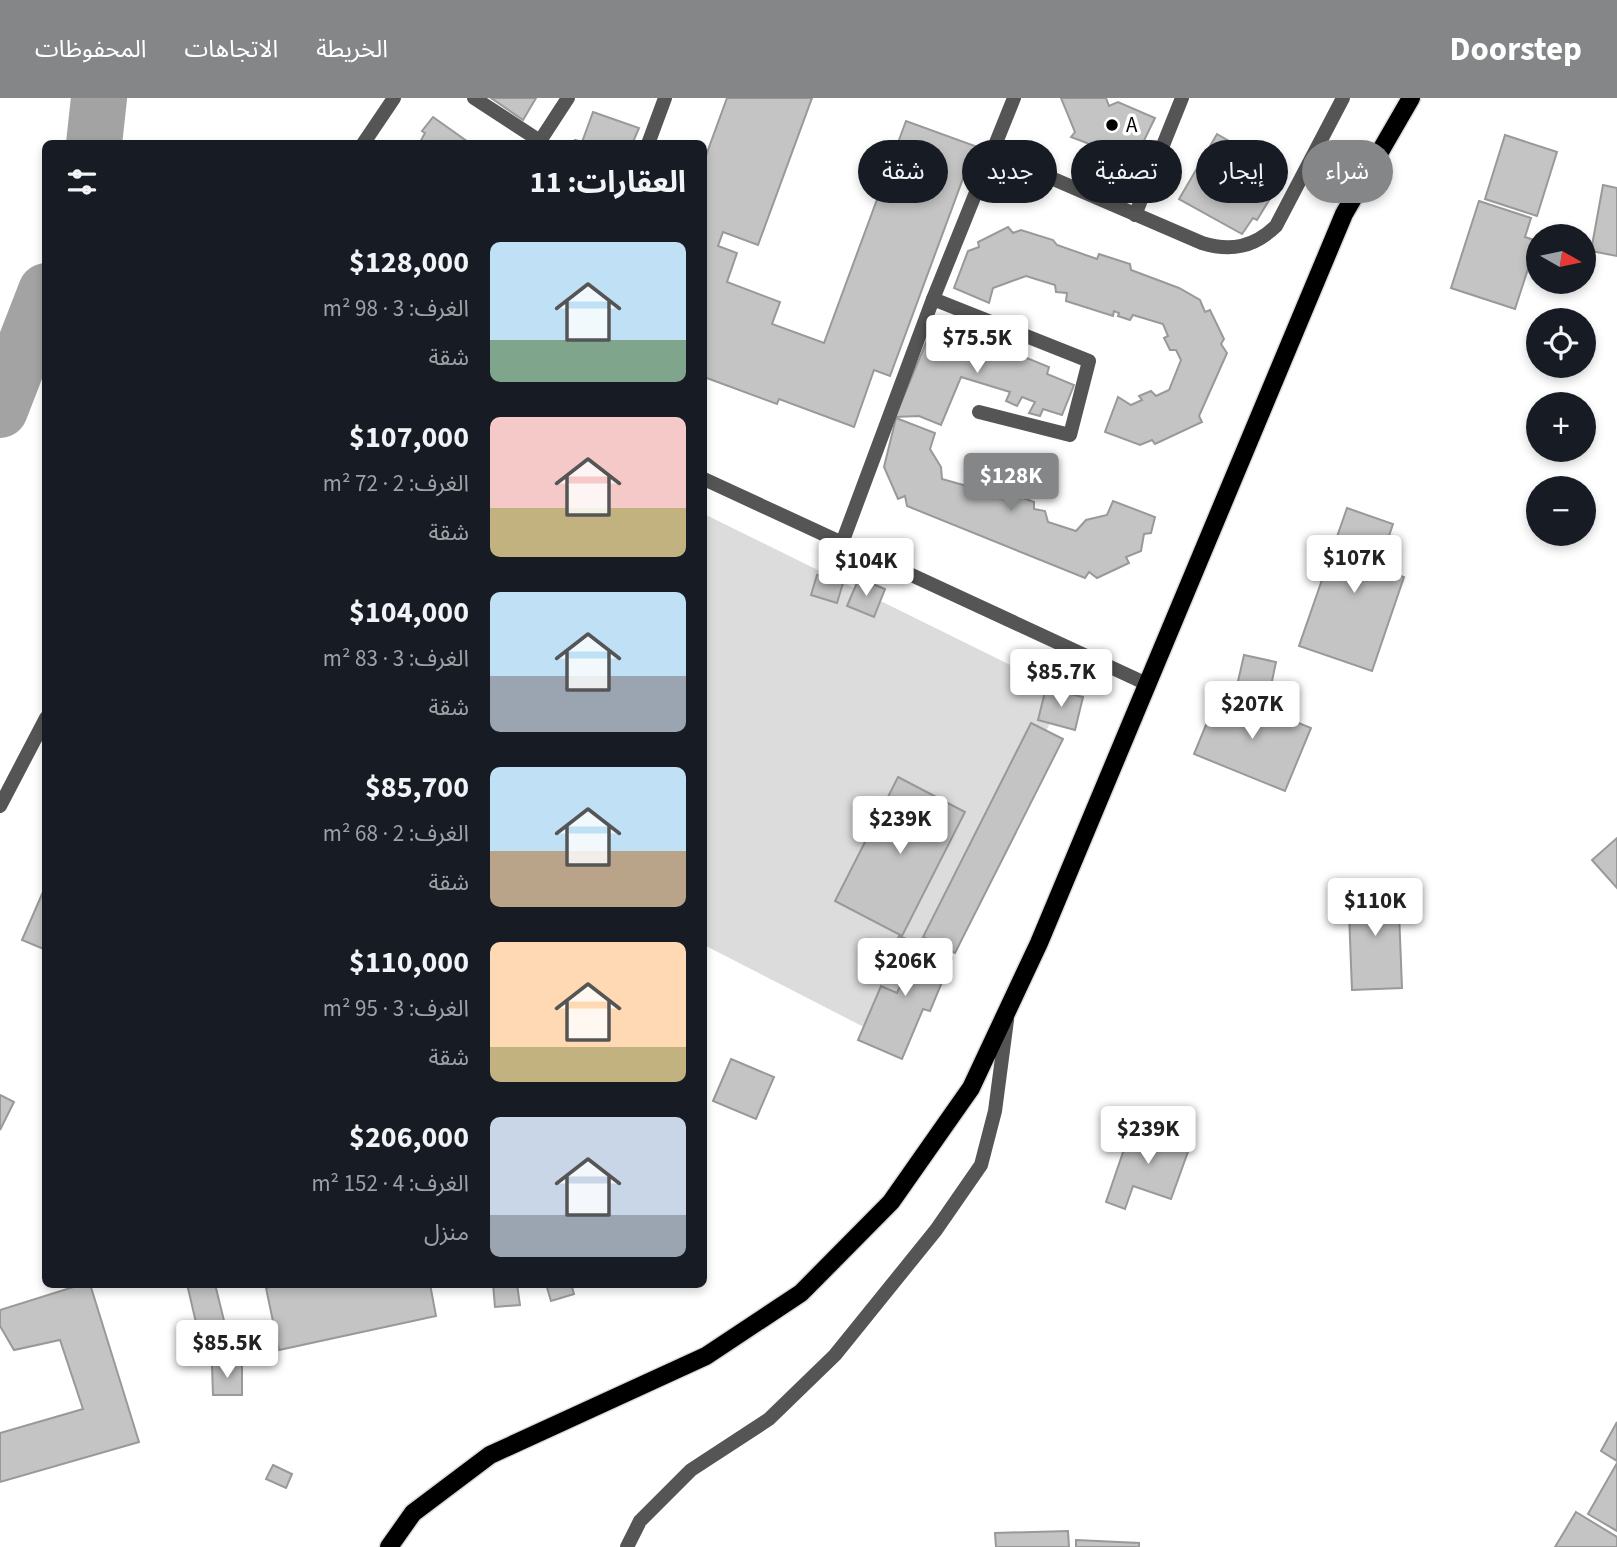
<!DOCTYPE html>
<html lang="ar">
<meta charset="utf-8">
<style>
:root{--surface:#171b24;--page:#242831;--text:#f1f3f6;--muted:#9ea1a6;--accent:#858687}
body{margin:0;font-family:"Source Sans 3","Noto Sans Arabic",sans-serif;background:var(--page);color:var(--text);direction:rtl;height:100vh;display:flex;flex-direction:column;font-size:26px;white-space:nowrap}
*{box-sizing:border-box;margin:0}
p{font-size:23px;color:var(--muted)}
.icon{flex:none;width:38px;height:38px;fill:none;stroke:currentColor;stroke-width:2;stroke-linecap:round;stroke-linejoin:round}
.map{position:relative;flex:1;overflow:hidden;direction:ltr}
.drawer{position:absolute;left:42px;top:42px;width:665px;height:1148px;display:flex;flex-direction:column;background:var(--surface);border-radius:10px;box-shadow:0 4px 10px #0003;direction:rtl}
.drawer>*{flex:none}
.hud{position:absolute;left:728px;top:42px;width:665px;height:63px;direction:rtl;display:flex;gap:14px}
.needle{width:46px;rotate:99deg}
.buttons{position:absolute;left:1526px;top:126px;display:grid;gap:14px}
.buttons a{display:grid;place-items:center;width:70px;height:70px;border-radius:50%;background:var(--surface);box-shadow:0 4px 10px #0003;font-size:35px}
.price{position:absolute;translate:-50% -60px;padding:0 16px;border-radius:7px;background:#fff;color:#222;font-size:23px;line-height:46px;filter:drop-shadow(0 2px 4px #0008)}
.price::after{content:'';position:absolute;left:50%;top:42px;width:21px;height:16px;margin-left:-10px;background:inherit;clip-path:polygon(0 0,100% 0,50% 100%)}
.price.current{background:var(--accent);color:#fff}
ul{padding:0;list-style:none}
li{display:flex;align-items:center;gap:21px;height:175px;padding:0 21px}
li span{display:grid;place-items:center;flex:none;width:196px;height:140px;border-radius:10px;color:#555}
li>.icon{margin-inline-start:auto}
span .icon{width:84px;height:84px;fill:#fffc;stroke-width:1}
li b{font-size:30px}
h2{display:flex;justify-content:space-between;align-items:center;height:84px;padding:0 21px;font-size:30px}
.chip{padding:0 24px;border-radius:32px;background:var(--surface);box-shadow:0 4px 10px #0003;font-size:24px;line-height:63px}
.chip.current{background:var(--accent);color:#fff}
header{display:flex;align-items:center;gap:42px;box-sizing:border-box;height:98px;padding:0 35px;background:var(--accent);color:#fff}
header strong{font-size:33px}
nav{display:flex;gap:38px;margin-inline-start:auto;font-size:24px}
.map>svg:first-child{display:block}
.green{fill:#dcdcdc}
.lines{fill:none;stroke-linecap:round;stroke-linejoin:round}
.river{stroke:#a3a3a3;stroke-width:56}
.building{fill:#c4c4c4;stroke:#999;stroke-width:2}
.primary-casing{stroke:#dbdbdb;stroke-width:21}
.street{stroke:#555;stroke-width:14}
.primary{stroke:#000;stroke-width:18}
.poi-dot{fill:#000;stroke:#fff;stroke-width:2.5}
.labels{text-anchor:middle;stroke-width:7;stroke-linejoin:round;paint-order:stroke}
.poi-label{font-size:21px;fill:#000;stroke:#fff;text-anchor:start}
</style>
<header>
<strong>Doorstep</strong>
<nav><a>الخريطة</a><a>الاتجاهات</a><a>المحفوظات</a></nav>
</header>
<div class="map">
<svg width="1617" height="1449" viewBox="0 0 1617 1449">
<rect width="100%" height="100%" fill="#fff"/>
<path class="green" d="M704,416L1065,594L895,945L704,847Z"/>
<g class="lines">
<g class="river">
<path d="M94,46L99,0"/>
<path d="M0,312L46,193"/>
</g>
</g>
<g class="building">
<path d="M491,0H536L523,22Z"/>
<path d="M727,0H812L758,147L723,134L718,148L737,155L727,184L780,204L772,226L824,245L906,23L975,48L890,278L874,272L854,329L779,301L777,306L704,279V63Z"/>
<path d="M1061,0H1106L1109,8L1118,4L1155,20L1134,63L1071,39L1075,34Z"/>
<path d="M593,14L639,30L633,44L573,46L575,42L582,44Z"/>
<path d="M433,19L471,46H419L425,35L422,33Z"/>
<path d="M1217,36L1281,73L1273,86L1277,89L1257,122L1253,120L1242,136L1179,101Z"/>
<path d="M1505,37L1557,54L1537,118L1485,101Z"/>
<path d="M1603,87L1617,90V158L1591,153Z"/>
<path d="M1479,103L1531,120L1525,139L1537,143L1515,211L1451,190Z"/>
<path d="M1008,129L1013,135L1021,132L1053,142L1057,147L1097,161L1099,156L1130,166L1131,172L1179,190L1200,202L1205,214L1210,212L1224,241L1221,246L1227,255L1199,318L1202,324L1155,346L1152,342L1140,347L1105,334L1118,299L1131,307L1142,302L1139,298L1151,293L1156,298L1169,292L1181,262L1176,252H1170L1164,240L1168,238L1163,226L1133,217L1130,222L1118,218L1119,215L1114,213L1113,218L1066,203L1067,195L1056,194L1055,187L1026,178L993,190L989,205L954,190L968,153L979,149L978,144Z"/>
<path d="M935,223L972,238L976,235L1002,245V250L1049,269L1047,276L1074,287L1062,317L1043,311L1040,318L1029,315L1035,304L1022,299L1017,308L1006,303L1010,294L961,279L941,327L919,318L895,319Z"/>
<path d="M896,320L935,335L930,351L941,369L942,381L988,394L992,388L1034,404V411L1045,413L1048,424L1076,433L1086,422L1107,417L1113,403L1155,419L1151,435L1144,436L1141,453L1126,459L1129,465L1097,480L1089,474L1085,480L907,408L905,398L898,401L884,369Z"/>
<path d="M1347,410L1393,426L1378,470L1404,479L1372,573L1299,548Z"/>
<path d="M817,477L843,485L837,505L811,497Z"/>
<path d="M859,480L885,491L874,519L847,508Z"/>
<path d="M1244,557L1276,564L1267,607L1234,601Z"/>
<path d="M1046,590L1083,599L1075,632L1038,622Z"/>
<path d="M1220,593L1311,630L1285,693L1194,656Z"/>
<path d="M1031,625L1063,641L955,855L923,839Z"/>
<path d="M898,679L965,714L902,838L835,803Z"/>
<path d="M1617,740V790L1592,762Z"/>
<path d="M46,787V852L22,842Z"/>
<path d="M1398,789L1402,890L1352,892L1348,790Z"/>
<path d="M899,838L952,860L930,913L923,911L902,961L858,942L881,888L897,895L907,872L888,864Z"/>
<path d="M731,961L774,979L756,1021L713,1003Z"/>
<path d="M0,997L14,1004L0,1032Z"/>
<path d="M1132,1028L1190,1048L1171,1101L1133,1088L1125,1111L1106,1104Z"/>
<path d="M83,1186H90L139,1344L0,1384V1335L83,1311L60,1242L14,1252L0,1228V1212Z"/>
<path d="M187,1186H215L228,1239L201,1246Z"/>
<path d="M279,1186H430L436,1218L279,1252L266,1190Z"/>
<path d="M493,1186H517L520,1207L495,1209Z"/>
<path d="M546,1186H571L574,1196L551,1203Z"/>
<path d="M212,1267H242V1297H213Z"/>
<path d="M1617,1324V1363L1601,1353Z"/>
<path d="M1617,1365V1433L1588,1416Z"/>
<path d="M273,1367L292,1376L286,1390L266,1381Z"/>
<path d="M1576,1414L1617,1439V1449H1555Z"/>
<path d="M1068,1433L1069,1449H996L995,1435Z"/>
<path d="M1076,1442L1139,1445V1449H1076Z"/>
</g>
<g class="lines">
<g class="primary-casing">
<path id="primary" d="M389,1449L413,1415L490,1357L706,1258L801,1195L891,1104L971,990L1039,845L1344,116L1411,0"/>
</g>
<g class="street">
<path d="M474,0L540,43"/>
<path d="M363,46L394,0"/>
<path d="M538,46L568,0"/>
<path d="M648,46L665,0"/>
<path d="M993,55L1202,145C1231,154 1254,149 1276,128L1343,0"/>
<path d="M1135,117L1182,0"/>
<path d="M933,201L1089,263L1070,337L979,314"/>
<path d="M704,381L1147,586"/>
<path d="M842,445L933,201L1014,0"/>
<path d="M0,708L46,620"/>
<path d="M627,1449L640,1423L691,1372L769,1321L835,1257L936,1132L981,1067L995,1013L1007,922"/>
</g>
<use href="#primary" class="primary"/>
</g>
<circle class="poi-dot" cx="1112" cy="27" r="7"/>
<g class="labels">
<g class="poi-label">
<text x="1126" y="34">A</text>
</g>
</g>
</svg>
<div class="buttons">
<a><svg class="needle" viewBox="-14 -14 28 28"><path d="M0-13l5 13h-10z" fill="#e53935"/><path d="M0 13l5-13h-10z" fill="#9ea1a6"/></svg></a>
<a><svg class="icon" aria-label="locate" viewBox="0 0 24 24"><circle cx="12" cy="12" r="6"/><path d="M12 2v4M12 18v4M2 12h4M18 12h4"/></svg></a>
<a>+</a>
<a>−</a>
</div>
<b class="price" style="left:977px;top:277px">$75.5K</b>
<b class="price current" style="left:1011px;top:415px">$128K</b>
<b class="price" style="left:1354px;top:497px">$107K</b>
<b class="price" style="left:866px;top:500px">$104K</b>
<b class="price" style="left:1061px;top:611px">$85.7K</b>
<b class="price" style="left:1252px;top:643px">$207K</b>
<b class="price" style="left:900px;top:758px">$239K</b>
<b class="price" style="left:1375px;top:840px">$110K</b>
<b class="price" style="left:905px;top:900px">$206K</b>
<b class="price" style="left:1148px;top:1068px">$239K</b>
<b class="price" style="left:227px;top:1282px">$85.5K</b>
<div class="hud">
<a class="chip current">شراء</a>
<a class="chip">إيجار</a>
<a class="chip">تصفية</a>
<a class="chip">جديد</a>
<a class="chip">شقة</a>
</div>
<section class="drawer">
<h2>العقارات: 11<svg class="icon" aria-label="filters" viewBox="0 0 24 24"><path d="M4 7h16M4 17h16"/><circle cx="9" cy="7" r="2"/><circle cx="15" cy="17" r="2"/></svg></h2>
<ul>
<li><span style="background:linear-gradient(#bfe0f5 70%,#7fa58c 0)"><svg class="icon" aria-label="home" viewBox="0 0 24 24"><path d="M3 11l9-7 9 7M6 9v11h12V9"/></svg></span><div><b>$128,000</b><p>الغرف: 3 · 98 m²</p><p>شقة</p></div></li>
<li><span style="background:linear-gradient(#f6c9c9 65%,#c2b280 0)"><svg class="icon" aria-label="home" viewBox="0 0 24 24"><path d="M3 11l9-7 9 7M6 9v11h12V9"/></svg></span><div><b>$107,000</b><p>الغرف: 2 · 72 m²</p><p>شقة</p></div></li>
<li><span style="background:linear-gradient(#bfe0f5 60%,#9aa5b1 0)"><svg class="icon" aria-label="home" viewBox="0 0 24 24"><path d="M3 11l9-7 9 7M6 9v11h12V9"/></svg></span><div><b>$104,000</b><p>الغرف: 3 · 83 m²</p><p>شقة</p></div></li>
<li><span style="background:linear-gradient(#bfe0f5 60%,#b9a48a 0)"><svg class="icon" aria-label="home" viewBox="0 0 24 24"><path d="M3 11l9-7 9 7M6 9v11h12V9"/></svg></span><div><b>$85,700</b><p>الغرف: 2 · 68 m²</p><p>شقة</p></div></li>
<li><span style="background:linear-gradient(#ffd9b3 75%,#c2b280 0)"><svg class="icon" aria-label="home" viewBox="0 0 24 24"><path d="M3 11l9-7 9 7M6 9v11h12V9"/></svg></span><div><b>$110,000</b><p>الغرف: 3 · 95 m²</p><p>شقة</p></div></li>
<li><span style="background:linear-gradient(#c9d6e8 70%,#9aa5b1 0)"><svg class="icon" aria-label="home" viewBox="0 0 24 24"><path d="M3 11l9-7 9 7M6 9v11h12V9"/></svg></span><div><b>$206,000</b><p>الغرف: 4 · 152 m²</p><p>منزل</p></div></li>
</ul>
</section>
</div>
